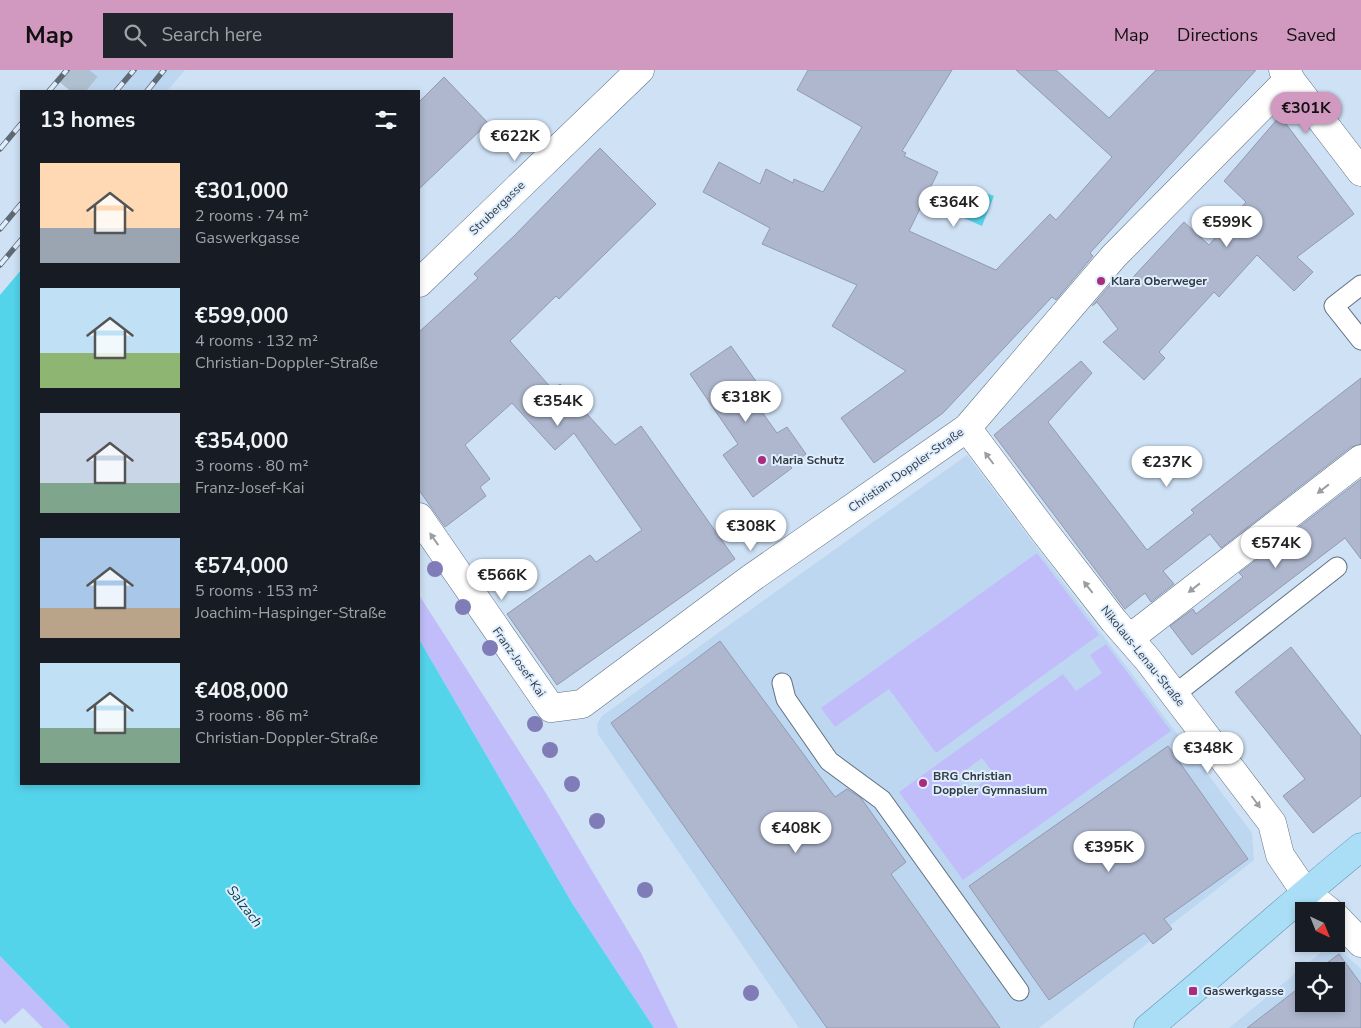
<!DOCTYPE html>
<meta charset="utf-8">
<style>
:root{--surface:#171b24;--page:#20242c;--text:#f1f3f6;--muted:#9ea1a6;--accent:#d199c0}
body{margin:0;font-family:"Nunito Sans",sans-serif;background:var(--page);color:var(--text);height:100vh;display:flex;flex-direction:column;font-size:19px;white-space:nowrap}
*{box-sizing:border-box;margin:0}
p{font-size:16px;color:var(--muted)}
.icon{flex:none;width:28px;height:28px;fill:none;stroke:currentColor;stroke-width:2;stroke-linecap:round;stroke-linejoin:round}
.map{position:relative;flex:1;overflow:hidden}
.details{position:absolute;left:20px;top:20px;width:400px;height:695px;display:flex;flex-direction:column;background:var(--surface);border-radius:0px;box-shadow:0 2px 8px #0003}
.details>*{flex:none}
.needle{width:32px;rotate:137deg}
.fabs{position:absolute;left:1295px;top:832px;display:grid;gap:10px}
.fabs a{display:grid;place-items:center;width:50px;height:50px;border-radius:0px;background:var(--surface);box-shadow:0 2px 8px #0003;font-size:25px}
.price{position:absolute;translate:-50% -42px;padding:0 11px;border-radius:18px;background:#fff;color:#222;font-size:16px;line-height:32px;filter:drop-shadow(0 1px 2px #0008)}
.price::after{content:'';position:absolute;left:50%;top:30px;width:15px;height:11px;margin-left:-8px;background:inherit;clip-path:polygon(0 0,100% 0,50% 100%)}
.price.selected{background:var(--accent);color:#111}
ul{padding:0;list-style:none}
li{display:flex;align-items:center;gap:15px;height:125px;padding:0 20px}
li span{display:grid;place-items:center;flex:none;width:140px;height:100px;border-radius:0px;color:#555}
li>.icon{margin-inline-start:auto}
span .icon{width:60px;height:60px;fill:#fffc;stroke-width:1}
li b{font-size:21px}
h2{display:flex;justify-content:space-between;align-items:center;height:60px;padding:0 20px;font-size:21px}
header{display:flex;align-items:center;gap:30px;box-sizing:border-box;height:70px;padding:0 25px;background:var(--accent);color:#111}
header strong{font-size:24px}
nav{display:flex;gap:28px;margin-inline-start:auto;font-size:18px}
.search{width:350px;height:45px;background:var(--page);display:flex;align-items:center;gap:12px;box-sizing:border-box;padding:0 18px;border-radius:0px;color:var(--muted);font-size:19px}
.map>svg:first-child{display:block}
.built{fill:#bed7f1;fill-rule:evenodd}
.grass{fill:#c1bdfa;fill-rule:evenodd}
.water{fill:#54d4eb}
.pier{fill:#cee1f5}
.building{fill:#aeb7ce;stroke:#919ab0}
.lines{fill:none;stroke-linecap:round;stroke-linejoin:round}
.minor-tunnel{stroke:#afc0d1;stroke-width:28;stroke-dasharray:28 14;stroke-linecap:butt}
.service-casing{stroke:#5f7082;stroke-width:21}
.minor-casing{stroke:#5f7082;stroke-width:29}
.tertiary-casing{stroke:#5f7082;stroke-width:29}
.primary-casing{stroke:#5c97b4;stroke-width:29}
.service{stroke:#fff;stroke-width:19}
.minor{stroke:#fff;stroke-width:28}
.tertiary{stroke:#fff;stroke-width:28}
.primary{stroke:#aadef7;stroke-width:28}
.rail-casing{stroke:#5f6974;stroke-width:5.5}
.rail{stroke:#dfeefe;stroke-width:4;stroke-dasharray:11;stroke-linecap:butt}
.tree{fill:#7f7cb7}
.oneway{fill:#9a9da1}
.poi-dot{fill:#a92c7f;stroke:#dfeefe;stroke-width:2}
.labels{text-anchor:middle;stroke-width:4;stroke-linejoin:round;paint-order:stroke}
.street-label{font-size:12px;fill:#343b43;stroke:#dfeefe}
.poi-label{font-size:12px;font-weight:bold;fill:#343b43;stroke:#dfeefe;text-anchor:start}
.water-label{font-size:14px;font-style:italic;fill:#023f49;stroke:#dfeefe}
</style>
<header>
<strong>Map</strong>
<div class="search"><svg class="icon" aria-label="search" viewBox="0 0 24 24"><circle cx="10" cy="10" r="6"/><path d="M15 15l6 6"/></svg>Search here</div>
<nav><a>Map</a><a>Directions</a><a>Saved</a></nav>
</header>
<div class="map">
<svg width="1361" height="958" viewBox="0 0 1361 958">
<rect width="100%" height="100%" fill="#cee1f5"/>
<g class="built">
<path d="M63,0H185L167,21H88Z"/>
<path d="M967,385L1252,763L1254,790L1039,958H799L598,664L597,654L602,646Z"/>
<path d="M1336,877L1361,899V958H1229L1324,880ZM1304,901H1336V934H1304Z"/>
</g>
<g class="grass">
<path d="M1037,483L1099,565L936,683L889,619L835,657L821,638Z"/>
<path d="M419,525L544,720L641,883L678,958H654L572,833L419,569Z"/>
<path d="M1106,574L1171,661L963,810L899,722L1063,604L1076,621L1102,603L1090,585ZM982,688L994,704L966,724L955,708Z"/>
<path d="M0,886L70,958H43L23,938L5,954L0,949Z"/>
</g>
<g class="water">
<path d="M0,79L21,98V714H419V569L572,833L654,958H70L0,886Z"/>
<path d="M975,119L994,126L982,156L964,148Z"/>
</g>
<path class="pier" d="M0,77L21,95V200L0,225Z"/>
<g class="building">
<path d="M808,0H952L902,81L906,83L904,86L938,102L909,161L996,200L1050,144L1056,150L1112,87L1016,0H1056L1109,48L1156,0H1256L1090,183L1093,186L1056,230L1052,227L943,343L874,393L841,348L906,301L832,256L857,215L762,174L770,158L703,122L719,92L760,114L766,99L793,113L794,109L823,122L862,57L797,20Z"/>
<path d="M444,7L488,53L419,119V32Z"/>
<path d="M1280,46L1354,144L1297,187L1313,202L1294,221L1257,185L1219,227L1214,222L1159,282L1165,288L1144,310L1103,272L1118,259L1097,232L1092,236L1116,208L1124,217L1184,152L1209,175L1246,132L1224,111Z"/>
<path d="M600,78L656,134L559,229L556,226L510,271L553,320L560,314L615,375L641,356L735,489L557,615L507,544L590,485L596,492L642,460L574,363L555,380L512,333L465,375L490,409L480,417L486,426L445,457L419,420V262L478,208L474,204L515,165Z"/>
<path d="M731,276L758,314L747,321L777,363L787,357L806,384L790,396L792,398L753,427L723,385L738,374L690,304Z"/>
<path d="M1081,291L1092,303L1048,352L1147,480L1194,443L1191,440L1361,308V374L1351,377L1221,478L1210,464L1163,501L1174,514L1151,532L1145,523L1125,539L994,365Z"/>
<path d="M1361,409V489L1345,468L1192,585L1170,556L1193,539L1196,544L1243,507L1239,503Z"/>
<path d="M720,571L835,727L847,719L861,728L906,792L891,804L1000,958H827L611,653Z"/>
<path d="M1291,577L1361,666V726L1313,763L1283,726L1305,709L1235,622Z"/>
<path d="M1168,676L1248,789L1164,849L1172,859L1153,874L1144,863L1049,930L969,816Z"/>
<path d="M1339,884L1361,914V958H1247L1304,914V934H1336V901H1320L1321,900L1320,898Z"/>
</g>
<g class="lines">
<path class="minor-tunnel" d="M67,0L93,21"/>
<g class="service-casing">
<g id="service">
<path d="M1361,215L1334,236L1361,270"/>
<path d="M782,613L786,629L829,691L882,730L1019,921"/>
<path d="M1174,625L1337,497"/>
</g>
</g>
<g class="minor-casing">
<g id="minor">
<path d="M419,213L640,0"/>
<path d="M967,358L1044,461L1114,551L1148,590L1272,753L1280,785L1305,822L1329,841"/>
<path d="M419,447L551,638L582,634L750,509L967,358L1114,186L1290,8"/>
<path d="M1130,568L1361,389"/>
<path d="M1336,847L1361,873"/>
</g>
</g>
<g class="tertiary-casing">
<path id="tertiary" d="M1283,0L1361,102"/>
</g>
<g class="primary-casing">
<path id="primary" d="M1148,958C1220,899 1289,835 1361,777"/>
</g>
<use href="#service" class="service"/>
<use href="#minor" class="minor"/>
<use href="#tertiary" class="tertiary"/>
<use href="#primary" class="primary"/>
<g class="rail-casing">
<g id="rail">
<path d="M49,21L67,0"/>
<path d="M116,21L134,0"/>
<path d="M147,21L164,0"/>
<path d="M0,79L21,54"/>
<path d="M0,159L21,134"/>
<path d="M0,195L21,170"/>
</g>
</g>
<use href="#rail" class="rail"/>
</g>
<g class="tree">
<circle cx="435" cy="499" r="8"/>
<circle cx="463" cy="537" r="8"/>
<circle cx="490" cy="578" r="8"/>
<circle cx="535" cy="654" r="8"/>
<circle cx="550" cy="680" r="8"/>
<circle cx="572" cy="714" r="8"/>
<circle cx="597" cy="751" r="8"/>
<circle cx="645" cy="820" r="8"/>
<circle cx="751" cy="923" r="8"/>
</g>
<defs><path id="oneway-solid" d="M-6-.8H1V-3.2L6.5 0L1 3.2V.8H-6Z" transform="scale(1.25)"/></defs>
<g class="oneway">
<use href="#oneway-solid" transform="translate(989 388) rotate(-127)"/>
<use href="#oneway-solid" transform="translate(1323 419) rotate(142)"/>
<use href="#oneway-solid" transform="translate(434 469) rotate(-125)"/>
<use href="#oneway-solid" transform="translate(1088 517) rotate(-128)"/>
<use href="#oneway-solid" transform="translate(1194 518) rotate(142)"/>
<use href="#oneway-solid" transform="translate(1256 732) rotate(53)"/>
</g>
<g class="poi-dot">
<circle cx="1101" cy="211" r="5"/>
<circle cx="762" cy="390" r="5"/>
<circle cx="923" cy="713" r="5"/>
<rect x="1188" y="916" width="10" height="10" rx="2.5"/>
</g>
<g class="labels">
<g class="street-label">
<text transform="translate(497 138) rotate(-44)" y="4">Strubergasse</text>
<text transform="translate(906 400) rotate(-35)" y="4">Christian-Doppler-Straße</text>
<text transform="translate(1143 586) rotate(51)" y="4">Nikolaus-Lenau-Straße</text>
<text transform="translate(519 592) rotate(55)" y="4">Franz-Josef-Kai</text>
</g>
<g class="poi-label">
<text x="1111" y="215">Klara Oberweger</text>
<text x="772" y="394">Maria Schutz</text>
<text x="933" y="710">BRG Christian<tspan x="933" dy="14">Doppler Gymnasium</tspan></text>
<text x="1203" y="925">Gaswerkgasse</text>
</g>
<g class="water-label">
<text transform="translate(245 836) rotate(52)" y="5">Salzach</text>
</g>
</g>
</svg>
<div class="fabs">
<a><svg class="needle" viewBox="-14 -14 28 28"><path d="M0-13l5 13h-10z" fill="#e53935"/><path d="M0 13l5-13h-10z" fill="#9ea1a6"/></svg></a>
<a><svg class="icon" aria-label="locate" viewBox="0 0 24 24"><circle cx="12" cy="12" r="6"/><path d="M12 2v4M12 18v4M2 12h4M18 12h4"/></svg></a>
</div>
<b class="price selected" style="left:1306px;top:64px">€301K</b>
<b class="price" style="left:515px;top:92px">€622K</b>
<b class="price" style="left:954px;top:158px">€364K</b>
<b class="price" style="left:1227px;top:178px">€599K</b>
<b class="price" style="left:746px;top:353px">€318K</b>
<b class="price" style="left:558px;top:357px">€354K</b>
<b class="price" style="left:1167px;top:418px">€237K</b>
<b class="price" style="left:751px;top:482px">€308K</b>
<b class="price" style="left:1276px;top:499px">€574K</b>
<b class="price" style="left:502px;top:531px">€566K</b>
<b class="price" style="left:1208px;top:704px">€348K</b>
<b class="price" style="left:796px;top:784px">€408K</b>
<b class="price" style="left:1109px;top:803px">€395K</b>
<section class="details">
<h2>13 homes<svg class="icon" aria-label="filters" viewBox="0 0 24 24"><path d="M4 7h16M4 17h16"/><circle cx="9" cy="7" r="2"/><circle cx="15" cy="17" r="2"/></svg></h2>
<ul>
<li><span style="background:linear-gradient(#ffd9b3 65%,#9aa5b1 0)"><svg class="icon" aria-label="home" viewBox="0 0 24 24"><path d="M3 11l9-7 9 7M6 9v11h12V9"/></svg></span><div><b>€301,000</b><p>2 rooms · 74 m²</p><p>Gaswerkgasse</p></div></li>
<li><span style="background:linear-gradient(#bfe0f5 65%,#8fb573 0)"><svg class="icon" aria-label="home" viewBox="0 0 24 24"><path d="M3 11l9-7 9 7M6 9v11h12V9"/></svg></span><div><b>€599,000</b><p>4 rooms · 132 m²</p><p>Christian-Doppler-Straße</p></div></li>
<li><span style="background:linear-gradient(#c9d6e8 70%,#7fa58c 0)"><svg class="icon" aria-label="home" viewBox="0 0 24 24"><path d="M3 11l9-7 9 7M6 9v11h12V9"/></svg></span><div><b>€354,000</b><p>3 rooms · 80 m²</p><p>Franz-Josef-Kai</p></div></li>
<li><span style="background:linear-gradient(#a9c7e8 70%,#b9a48a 0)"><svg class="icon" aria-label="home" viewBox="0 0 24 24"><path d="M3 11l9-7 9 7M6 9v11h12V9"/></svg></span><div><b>€574,000</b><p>5 rooms · 153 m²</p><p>Joachim-Haspinger-Straße</p></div></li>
<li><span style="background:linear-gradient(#bfe0f5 65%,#7fa58c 0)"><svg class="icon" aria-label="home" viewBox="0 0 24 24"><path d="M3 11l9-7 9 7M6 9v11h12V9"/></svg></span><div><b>€408,000</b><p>3 rooms · 86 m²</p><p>Christian-Doppler-Straße</p></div></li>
</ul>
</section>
</div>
